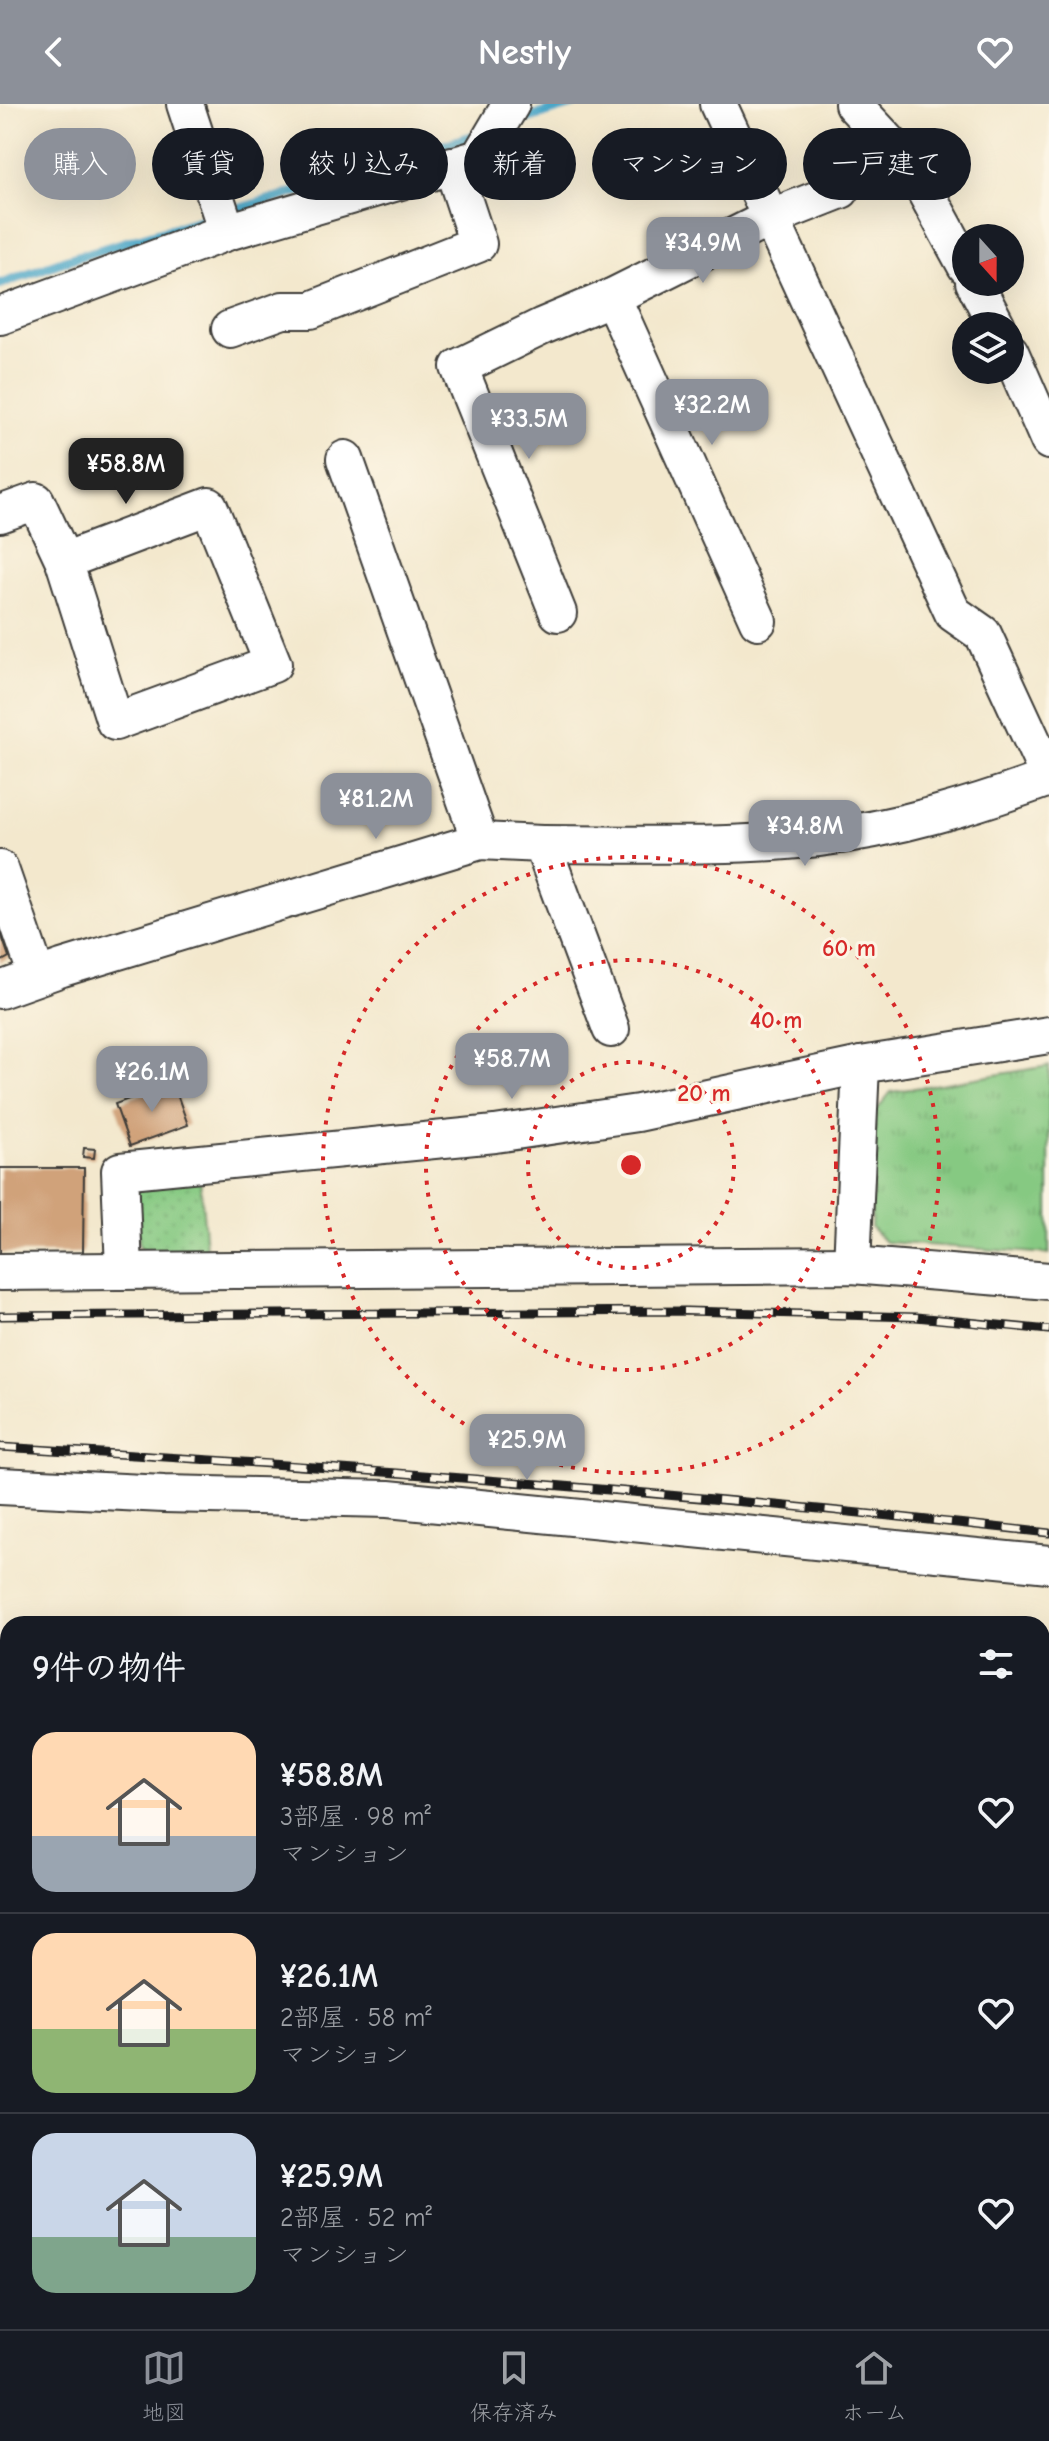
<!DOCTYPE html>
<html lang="ja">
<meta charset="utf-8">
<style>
:root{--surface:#171b24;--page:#242831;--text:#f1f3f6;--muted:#9ea1a6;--line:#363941;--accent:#8c9099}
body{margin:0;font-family:"Comic Neue","Klee One",sans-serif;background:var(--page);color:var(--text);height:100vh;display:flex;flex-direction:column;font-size:30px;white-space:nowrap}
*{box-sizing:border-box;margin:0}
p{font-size:26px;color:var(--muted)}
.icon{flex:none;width:44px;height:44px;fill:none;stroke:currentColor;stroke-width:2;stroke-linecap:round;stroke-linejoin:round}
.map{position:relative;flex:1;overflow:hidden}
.sheet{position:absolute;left:0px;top:1512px;width:1050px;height:714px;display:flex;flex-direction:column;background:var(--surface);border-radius:24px 24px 0 0;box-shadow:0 8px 32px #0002}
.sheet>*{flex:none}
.top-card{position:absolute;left:24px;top:24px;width:1002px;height:72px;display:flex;gap:16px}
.needle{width:52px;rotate:159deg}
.tools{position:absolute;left:952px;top:120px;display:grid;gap:16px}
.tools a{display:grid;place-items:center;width:72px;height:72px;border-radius:50%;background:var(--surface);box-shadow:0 8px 32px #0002;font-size:40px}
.price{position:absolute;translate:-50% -68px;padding:0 18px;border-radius:16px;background:var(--accent);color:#fff;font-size:26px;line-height:52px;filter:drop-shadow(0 2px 4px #0008)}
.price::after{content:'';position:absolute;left:50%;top:48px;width:24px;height:18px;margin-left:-12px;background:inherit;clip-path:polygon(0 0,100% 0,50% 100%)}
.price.current{background:#222;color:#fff}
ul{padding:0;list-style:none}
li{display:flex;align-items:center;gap:24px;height:200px;padding:0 32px}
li+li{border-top:2px solid var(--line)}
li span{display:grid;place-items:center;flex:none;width:224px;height:160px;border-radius:24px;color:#555}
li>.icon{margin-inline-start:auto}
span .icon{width:96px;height:96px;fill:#fffc;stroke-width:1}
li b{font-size:34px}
h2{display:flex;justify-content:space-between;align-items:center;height:96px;padding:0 32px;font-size:34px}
.pill{padding:0 28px;border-radius:36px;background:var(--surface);box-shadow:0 8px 32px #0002;font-size:28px;line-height:72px}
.pill.current{background:var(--accent);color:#fff}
header{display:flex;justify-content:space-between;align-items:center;height:104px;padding:0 32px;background:var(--accent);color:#fff;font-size:36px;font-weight:700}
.dock{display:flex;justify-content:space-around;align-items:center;height:112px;border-top:2px solid var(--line);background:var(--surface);font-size:22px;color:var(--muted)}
.dock a{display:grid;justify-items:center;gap:4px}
.dock .current{color:var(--accent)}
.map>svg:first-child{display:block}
.grass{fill:url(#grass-tufts);stroke:#51724f;stroke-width:2}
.park{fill:url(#park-dots);stroke:#51724f;stroke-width:2}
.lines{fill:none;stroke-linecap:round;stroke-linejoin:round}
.stream{stroke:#4aa6c8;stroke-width:10}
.building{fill:#d0a27a}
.street-casing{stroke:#3c3b37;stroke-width:40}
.street{stroke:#fff;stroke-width:36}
.rail-casing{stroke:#1c1c1c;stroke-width:9}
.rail{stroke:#fcf5e5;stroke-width:6;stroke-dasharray:18;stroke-linecap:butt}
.ring{fill:none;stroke:#d62828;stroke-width:4;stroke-dasharray:4 8}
.centre{fill:#d62828;stroke:#fcf5e5;stroke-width:4}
.ring-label{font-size:24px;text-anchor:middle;font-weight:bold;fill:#d62828;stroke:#fcf5e5;stroke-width:6;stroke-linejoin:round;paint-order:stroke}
</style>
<header><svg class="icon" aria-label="back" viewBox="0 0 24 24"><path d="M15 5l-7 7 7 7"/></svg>Nestly<svg class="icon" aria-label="heart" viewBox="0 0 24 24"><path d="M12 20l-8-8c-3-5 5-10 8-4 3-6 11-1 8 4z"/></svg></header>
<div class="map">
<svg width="1049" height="2225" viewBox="0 0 1049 2225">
<defs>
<pattern id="grass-tufts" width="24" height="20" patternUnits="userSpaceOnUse" patternTransform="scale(2)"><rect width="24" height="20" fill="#86c982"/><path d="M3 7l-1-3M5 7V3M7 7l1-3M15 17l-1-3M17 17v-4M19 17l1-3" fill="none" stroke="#73ac70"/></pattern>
<pattern id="park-dots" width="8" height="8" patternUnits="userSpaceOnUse" patternTransform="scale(2)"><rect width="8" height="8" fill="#86c982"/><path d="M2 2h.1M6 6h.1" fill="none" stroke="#73ac70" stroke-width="1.8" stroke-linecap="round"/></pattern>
</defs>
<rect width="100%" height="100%" fill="#fcf5e5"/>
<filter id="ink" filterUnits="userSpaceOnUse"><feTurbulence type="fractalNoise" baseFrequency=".0125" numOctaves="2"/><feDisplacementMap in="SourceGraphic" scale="16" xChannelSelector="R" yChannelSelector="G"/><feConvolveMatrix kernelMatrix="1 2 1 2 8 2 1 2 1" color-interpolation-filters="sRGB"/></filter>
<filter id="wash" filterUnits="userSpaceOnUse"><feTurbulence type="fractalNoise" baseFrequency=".006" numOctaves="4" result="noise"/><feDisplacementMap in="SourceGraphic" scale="32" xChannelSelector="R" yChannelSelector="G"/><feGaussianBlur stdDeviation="1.8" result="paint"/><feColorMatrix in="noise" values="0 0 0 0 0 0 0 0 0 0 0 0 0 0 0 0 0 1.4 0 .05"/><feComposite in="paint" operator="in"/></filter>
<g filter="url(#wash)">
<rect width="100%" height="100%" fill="#f3e8cd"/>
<path class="grass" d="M1049,962V1150L885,1138L871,1123L875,1008L891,988Z"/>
<path class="park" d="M200,1073L207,1155L152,1156L139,1141L136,1088L149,1074Z"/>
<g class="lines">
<g class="stream">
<path d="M509,20L574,0"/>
<path d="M0,180L66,156L283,92L483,29"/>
</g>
</g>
<g id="blocks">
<g class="building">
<path d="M0,827L9,853L0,858Z"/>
<path d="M173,979L188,1021L130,1042L115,1000Z"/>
<path d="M84,1044L95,1045L94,1054L83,1053Z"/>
<path d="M0,1064H84L83,1149H0Z"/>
<path d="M0,1536H8V1627L0,1626Z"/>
<path d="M0,1694L8,1695V1968L0,1967Z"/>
<path d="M1042,2117H1049V2225H1018V2218H1042Z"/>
<path d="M103,2218H638V2225H102Z"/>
</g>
</g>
</g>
<g filter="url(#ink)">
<use href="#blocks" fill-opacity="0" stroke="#3c3b37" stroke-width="2"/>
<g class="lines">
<g class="street-casing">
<g id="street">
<path d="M185,0L227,128"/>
<path d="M718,0L953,509L983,530L1049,673"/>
<path d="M853,0L912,63L966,162"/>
<path d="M974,178L997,222"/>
<path d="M612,193L758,517"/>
<path d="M0,212L227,128L479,54L511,0"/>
<path d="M230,225L283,206H311L478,140L452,61"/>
<path d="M1010,248L1049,337"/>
<path d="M345,355L480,737"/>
<path d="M0,410L36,397L64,457L115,618L273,560L209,402L64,457"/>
<path d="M558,509L459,263L543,222L612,193L770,114L841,86"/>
<path d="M542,740C634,740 727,744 818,734C897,725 975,701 1049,674"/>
<path d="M0,765L37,872"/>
<path d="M0,886L62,864L480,737L542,740L611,925"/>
<path d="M852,1161L861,961"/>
<path d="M124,1166L120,1067L495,1030L638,1009L861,961L1049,931"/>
<path d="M0,1168L852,1161L1049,1177"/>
<path d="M0,1382L164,1390L388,1395L1049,1460"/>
</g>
</g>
<use href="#street" class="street"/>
<g class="rail-casing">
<g id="rail">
<path d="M0,1212L685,1207L916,1213L1049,1226"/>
<path d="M0,1343C350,1363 700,1390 1049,1429"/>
</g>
</g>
<use href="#rail" class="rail"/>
</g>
</g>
<g class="ring">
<circle cx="631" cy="1061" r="103"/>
<circle cx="631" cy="1061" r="205"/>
<circle cx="631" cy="1061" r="308"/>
</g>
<circle cx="631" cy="1061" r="12" class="centre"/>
<g class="ring-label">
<text x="849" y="852">60 m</text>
<text x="776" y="924">40 m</text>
<text x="704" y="997">20 m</text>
</g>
</svg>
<div class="tools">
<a><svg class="needle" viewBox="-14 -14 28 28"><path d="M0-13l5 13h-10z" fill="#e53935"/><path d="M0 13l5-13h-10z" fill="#9ea1a6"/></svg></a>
<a><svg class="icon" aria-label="layers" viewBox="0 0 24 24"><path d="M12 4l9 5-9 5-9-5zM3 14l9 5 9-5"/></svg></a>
</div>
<b class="price" style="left:703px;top:181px">¥34.9M</b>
<b class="price" style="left:712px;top:343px">¥32.2M</b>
<b class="price" style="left:529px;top:357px">¥33.5M</b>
<b class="price current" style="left:126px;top:402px">¥58.8M</b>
<b class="price" style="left:376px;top:737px">¥81.2M</b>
<b class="price" style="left:805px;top:764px">¥34.8M</b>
<b class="price" style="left:512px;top:997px">¥58.7M</b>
<b class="price" style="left:152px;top:1010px">¥26.1M</b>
<b class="price" style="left:527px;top:1378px">¥25.9M</b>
<div class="top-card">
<a class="pill current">購入</a>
<a class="pill">賃貸</a>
<a class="pill">絞り込み</a>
<a class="pill">新着</a>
<a class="pill">マンション</a>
<a class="pill">一戸建て</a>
</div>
<section class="sheet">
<h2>9件の物件<svg class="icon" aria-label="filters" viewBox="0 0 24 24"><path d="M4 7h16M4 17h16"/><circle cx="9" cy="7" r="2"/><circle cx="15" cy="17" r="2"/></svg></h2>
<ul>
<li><span style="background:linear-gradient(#ffd9b3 65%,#9aa5b1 0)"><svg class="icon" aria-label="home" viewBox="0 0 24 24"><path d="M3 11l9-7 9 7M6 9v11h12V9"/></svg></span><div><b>¥58.8M</b><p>3部屋 · 98 m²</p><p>マンション</p></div><svg class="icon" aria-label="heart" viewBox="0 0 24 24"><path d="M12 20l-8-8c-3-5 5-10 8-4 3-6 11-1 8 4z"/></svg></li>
<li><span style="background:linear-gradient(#ffd9b3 60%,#8fb573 0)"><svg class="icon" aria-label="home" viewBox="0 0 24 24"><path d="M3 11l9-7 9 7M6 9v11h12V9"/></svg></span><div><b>¥26.1M</b><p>2部屋 · 58 m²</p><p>マンション</p></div><svg class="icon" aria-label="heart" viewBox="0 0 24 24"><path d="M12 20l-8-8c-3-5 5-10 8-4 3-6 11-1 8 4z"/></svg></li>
<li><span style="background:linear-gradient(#c9d6e8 65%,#7fa58c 0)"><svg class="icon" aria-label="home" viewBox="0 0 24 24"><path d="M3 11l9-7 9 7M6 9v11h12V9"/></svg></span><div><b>¥25.9M</b><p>2部屋 · 52 m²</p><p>マンション</p></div><svg class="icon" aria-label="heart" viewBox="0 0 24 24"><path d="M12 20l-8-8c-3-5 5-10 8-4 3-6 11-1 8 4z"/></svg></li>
</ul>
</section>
</div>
<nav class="dock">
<a class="current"><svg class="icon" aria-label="map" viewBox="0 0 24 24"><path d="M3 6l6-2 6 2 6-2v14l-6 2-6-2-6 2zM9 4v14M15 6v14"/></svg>地図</a>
<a><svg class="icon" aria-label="saved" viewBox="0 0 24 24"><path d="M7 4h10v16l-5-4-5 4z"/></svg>保存済み</a>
<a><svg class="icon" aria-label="home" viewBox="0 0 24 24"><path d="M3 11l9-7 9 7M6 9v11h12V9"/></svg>ホーム</a>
</nav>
